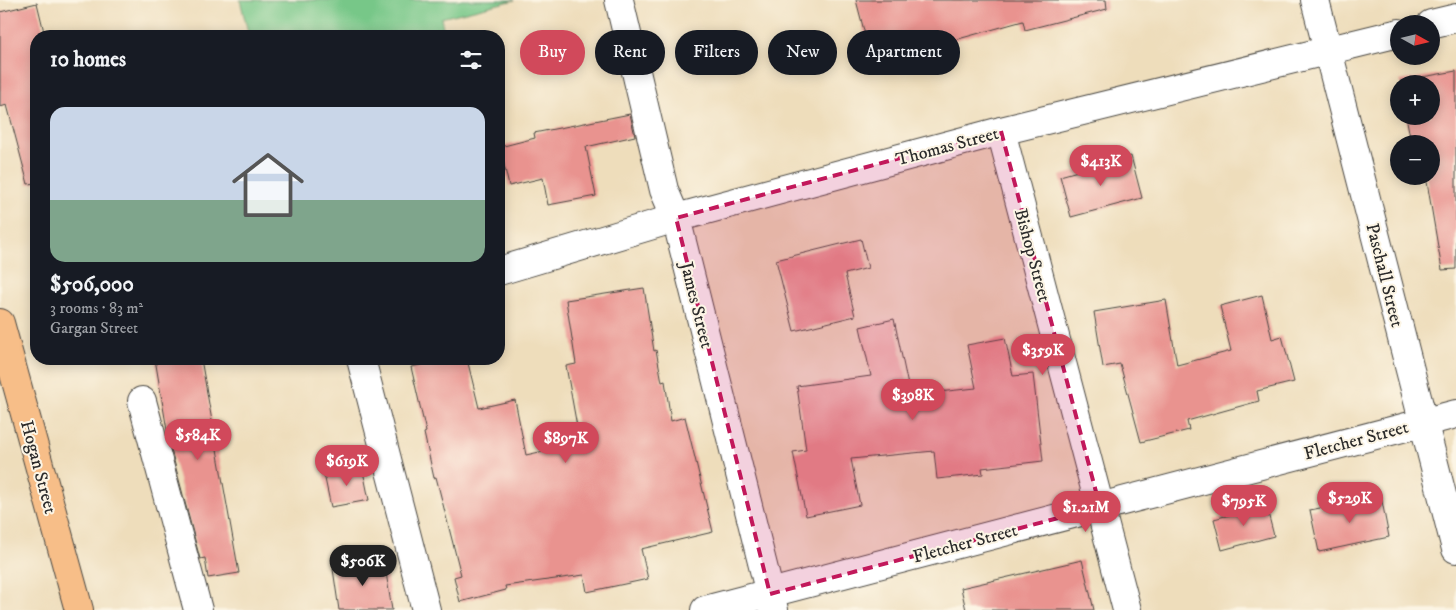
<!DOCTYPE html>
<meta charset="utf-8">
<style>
:root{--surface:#171b24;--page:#20242c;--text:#f1f3f6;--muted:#9ea1a6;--accent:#d1495b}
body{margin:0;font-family:"IM FELL DW Pica",serif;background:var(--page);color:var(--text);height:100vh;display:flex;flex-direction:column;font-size:19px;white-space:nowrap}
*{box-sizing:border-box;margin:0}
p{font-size:16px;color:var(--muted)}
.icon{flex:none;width:28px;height:28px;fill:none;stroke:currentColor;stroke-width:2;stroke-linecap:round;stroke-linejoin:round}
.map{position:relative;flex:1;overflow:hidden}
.drawer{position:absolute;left:30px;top:30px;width:475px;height:335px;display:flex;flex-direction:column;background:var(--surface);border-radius:20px;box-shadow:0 2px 12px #0003}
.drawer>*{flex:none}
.guide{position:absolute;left:520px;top:30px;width:475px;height:45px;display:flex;gap:10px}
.needle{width:32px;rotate:98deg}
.buttons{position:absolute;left:1390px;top:15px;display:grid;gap:10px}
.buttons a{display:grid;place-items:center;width:50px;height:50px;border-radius:50%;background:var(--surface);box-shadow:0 2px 12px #0003;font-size:25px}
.price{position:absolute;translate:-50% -42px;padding:0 11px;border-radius:18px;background:var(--accent);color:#fff;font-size:16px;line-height:32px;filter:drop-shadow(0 1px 2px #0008)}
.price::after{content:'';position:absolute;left:50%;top:30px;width:15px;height:11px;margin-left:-8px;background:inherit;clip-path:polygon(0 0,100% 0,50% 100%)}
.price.current{background:#222;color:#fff}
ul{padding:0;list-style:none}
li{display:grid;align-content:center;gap:10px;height:265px;padding:0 20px}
li span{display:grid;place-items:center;height:155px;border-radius:15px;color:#555}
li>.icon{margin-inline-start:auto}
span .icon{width:90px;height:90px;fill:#fffc;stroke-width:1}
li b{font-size:21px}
h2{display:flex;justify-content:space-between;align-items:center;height:60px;padding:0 20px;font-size:21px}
.pill{padding:0 18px;border-radius:22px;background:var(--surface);box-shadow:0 2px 12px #0003;font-size:18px;line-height:45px}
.pill.current{background:var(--accent);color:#fff}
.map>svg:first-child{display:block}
.green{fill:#77c788;stroke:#51795a}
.building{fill:#e9938f}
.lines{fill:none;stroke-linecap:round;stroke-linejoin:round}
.minor-casing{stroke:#484641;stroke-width:30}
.major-casing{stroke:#484641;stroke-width:30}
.minor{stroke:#fff;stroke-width:28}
.major{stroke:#f7be88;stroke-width:28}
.marked{fill:#c2185b;fill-opacity:0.2;stroke:#c2185b;stroke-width:4;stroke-dasharray:10 6;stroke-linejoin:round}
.labels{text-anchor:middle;stroke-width:4;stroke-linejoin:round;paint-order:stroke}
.street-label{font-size:18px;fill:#2b2b2b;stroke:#fcf5e5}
</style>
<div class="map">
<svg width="1456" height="610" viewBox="0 0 1456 610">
<rect width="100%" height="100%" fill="#fcf5e5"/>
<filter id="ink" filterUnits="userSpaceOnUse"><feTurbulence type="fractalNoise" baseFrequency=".02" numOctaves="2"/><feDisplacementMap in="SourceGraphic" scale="10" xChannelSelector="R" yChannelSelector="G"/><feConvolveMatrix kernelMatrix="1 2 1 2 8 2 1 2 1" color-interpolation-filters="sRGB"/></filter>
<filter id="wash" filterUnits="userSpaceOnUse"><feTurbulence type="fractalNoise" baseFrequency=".0096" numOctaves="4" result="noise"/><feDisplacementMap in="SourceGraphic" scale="20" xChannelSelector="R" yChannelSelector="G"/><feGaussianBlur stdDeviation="1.12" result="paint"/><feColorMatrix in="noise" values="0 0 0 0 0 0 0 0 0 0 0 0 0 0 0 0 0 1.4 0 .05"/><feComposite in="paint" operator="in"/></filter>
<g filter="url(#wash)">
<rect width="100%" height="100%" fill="#edb"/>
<path class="green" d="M240,0H515L441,18L445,36H249Z"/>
<g id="blocks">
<g class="building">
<path d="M856,0H1106L1107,9L1025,30L1023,21L926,48L928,55L874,69Z"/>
<path d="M37,3L45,36H36V183L28,184L7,105L0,107V12Z"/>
<path d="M1456,71V269L1442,270L1426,176H1431V144H1421L1420,135L1410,137L1406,116H1431V84H1401L1400,81Z"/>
<path d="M630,114L635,136L586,147L596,196L548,205L543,178L509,186L500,147L535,138L534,133Z"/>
<path d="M1131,156L1142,198L1071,217L1060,176Z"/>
<path d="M861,239L868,268L845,274L855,316L794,331L776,260Z"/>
<path d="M644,288L654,351L656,350L662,382L665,381L671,421L685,417L713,532L641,549L648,579L587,592L584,575L505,586L506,590L460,602L454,577L461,575L436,477L434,478L424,433L426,432L411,367L449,359H467L479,408L515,400L526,455L580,443L566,366L576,364L566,300Z"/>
<path d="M1262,295L1272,339L1282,336L1294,382L1257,391L1259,401L1187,421L1189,430L1141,442L1120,364L1103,367L1094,312L1166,300L1177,365L1231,351L1220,306Z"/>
<path d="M894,319L910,395L976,388L967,345L1005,338L1013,376L1033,374L1043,461L982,468L983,474L937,479L934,451L851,459L860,505L806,516L793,452L806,450L797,386L871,376L860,327Z"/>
<path d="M155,359H201L239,573L208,578L205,558L200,559L169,442Z"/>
<path d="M362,466L369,500L331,507L324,474Z"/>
<path d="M1381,496L1389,537L1319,552L1310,510Z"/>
<path d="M1266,505L1274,536L1222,550L1214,519Z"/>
<path d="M384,560L392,610H339L333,569Z"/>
<path d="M1082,560L1094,610H966L961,588Z"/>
</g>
</g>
</g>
<g filter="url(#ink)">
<use href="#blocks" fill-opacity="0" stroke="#484641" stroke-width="1"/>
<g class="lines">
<g class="minor-casing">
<g id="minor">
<path d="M619,0L664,190L676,218L774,610"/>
<path d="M1315,0L1456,549"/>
<path d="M1431,24L1456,18"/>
<path d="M1001,131L1127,610"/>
<path d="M499,271L676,218L1001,131L1399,33"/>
<path d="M361,359L426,610"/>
<path d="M142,401L198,610"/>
<path d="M705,610L1456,414"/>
</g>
</g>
<g class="major-casing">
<path id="major" d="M0,323L79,610"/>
</g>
<use href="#minor" class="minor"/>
<use href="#major" class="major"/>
</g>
</g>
<path class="marked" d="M1001,131L1100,507L770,594L676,218Z"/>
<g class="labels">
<g class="street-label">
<text transform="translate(947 146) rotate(-15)" y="6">Thomas Street</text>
<text transform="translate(1033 255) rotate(75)" y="6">Bishop Street</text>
<text transform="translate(1385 275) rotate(76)" y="6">Paschall Street</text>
<text transform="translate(697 305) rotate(76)" y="6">James Street</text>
<text transform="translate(1356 440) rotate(-15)" y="6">Fletcher Street</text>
<text transform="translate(39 467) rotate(75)" y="6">Hogan Street</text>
<text transform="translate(965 543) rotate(-15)" y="6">Fletcher Street</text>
</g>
</g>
</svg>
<div class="buttons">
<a><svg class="needle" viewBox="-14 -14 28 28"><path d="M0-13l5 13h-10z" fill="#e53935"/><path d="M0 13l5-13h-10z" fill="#9ea1a6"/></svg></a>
<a>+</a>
<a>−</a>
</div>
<b class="price" style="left:1101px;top:187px">$413K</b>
<b class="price" style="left:1043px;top:376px">$359K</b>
<b class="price" style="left:913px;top:421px">$398K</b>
<b class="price" style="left:198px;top:461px">$584K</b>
<b class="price" style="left:566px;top:464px">$897K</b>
<b class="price" style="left:347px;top:487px">$619K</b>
<b class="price" style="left:1350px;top:524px">$529K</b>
<b class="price" style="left:1244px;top:527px">$795K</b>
<b class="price" style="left:1086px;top:533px">$1.21M</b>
<b class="price current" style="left:363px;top:587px">$506K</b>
<div class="guide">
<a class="pill current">Buy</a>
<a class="pill">Rent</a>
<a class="pill">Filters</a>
<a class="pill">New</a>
<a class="pill">Apartment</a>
</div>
<section class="drawer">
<h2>10 homes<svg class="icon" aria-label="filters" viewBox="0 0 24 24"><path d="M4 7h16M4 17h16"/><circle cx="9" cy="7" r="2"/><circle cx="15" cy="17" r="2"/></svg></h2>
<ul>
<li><span style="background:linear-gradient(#c9d6e8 60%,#7fa58c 0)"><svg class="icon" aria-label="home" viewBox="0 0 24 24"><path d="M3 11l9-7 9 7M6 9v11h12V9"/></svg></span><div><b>$506,000</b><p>3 rooms · 83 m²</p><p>Gargan Street</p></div></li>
</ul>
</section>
</div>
